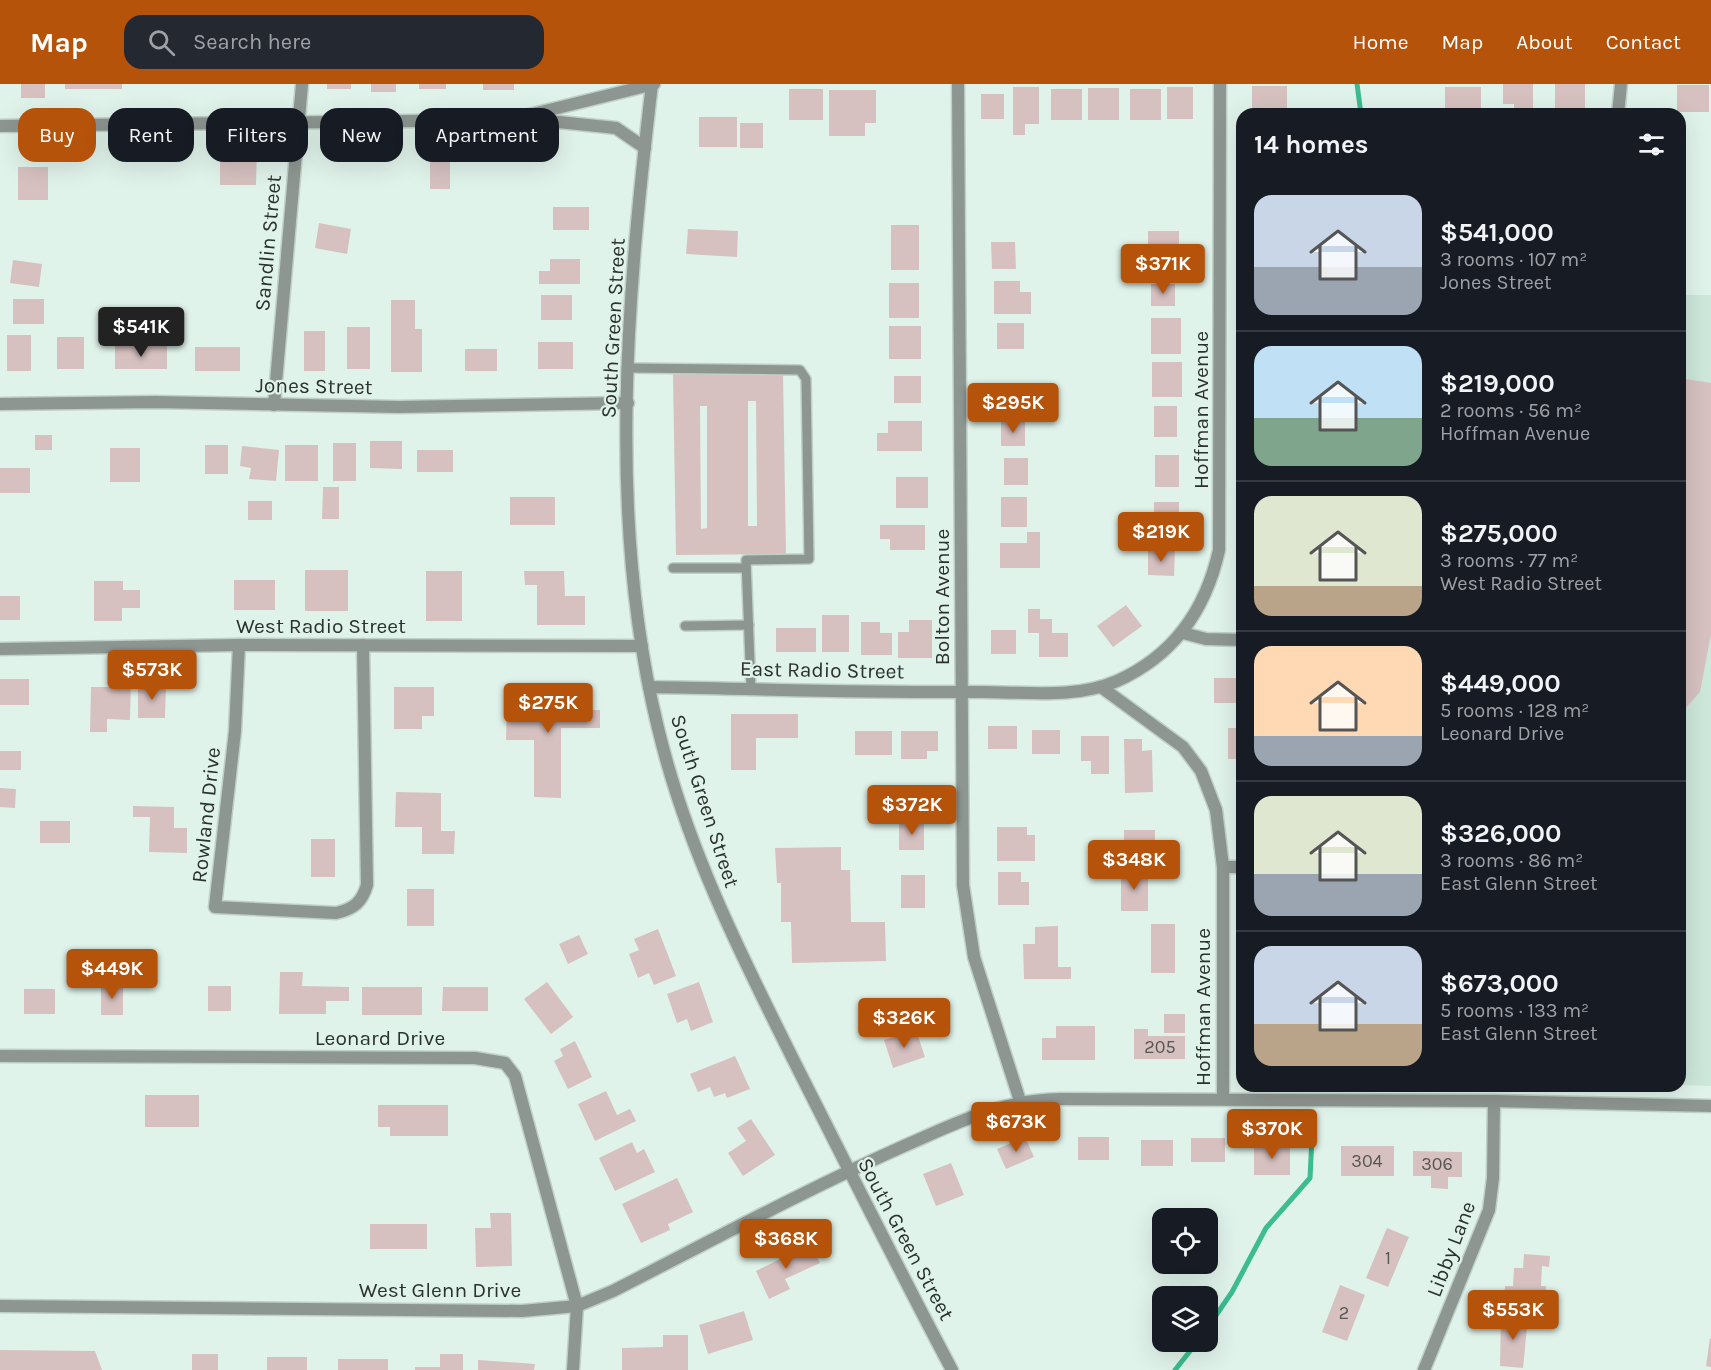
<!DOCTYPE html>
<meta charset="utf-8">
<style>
:root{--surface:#171b24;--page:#242831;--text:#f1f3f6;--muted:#9ea1a6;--line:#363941;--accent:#b45309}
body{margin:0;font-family:Karla,sans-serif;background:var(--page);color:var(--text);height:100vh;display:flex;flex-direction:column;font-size:22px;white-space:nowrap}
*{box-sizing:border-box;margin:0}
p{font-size:20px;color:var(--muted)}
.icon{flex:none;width:33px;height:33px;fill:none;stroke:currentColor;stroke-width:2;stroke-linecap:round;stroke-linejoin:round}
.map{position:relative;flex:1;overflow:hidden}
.details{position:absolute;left:1236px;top:24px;width:450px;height:984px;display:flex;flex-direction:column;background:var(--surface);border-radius:18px;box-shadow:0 6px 24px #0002}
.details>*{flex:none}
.top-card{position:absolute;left:18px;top:24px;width:570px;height:54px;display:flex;gap:12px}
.tools{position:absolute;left:1152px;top:1124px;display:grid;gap:12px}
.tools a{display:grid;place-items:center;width:66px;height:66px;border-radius:12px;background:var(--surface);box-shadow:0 6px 24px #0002;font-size:30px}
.price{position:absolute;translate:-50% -51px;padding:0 14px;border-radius:6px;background:var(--accent);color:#fff;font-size:20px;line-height:39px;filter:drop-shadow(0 2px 3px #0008)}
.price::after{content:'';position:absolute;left:50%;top:36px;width:18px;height:14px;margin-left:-9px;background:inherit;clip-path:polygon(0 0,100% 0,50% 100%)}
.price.selected{background:#222;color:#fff}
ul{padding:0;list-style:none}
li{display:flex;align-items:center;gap:18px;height:150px;padding:0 18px}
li+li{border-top:2px solid var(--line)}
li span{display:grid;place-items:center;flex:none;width:168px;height:120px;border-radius:18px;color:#555}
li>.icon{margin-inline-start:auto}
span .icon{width:72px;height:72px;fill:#fffc;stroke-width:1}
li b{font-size:26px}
h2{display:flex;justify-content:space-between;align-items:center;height:72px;padding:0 18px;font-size:26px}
.chip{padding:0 21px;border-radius:18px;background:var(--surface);box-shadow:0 6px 24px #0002;font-size:21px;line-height:54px}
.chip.selected{background:var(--accent);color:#fff}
header{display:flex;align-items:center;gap:36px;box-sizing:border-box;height:84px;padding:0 30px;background:var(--accent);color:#fff}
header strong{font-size:28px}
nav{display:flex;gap:33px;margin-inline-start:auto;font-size:21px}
.search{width:420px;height:54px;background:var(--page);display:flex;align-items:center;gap:15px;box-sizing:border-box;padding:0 21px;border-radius:18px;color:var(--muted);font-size:22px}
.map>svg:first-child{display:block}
.built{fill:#cde7da}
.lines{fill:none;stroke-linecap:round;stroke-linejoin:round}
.stream{stroke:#3cbc90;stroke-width:5}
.building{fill:#d6c1c0;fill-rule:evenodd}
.service-casing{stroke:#bfd0c8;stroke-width:12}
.minor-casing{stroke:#bfd0c8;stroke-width:15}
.tertiary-casing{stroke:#bfd0c8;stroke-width:15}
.service{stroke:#8e9692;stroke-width:9}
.minor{stroke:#8e9692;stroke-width:12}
.tertiary{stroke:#8e9692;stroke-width:12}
.labels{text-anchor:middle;stroke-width:4.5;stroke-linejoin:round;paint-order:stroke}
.number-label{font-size:18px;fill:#555552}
.street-label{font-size:21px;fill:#2a312e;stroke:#e0f3ea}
</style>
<header>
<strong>Map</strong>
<div class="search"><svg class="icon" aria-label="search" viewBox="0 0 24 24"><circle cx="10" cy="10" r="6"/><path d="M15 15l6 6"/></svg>Search here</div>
<nav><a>Home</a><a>Map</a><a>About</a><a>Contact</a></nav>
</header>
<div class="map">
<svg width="1711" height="1286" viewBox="0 0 1711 1286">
<rect width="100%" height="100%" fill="#e0f3ea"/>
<path class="built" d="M1680,211H1711V1002L1680,1001Z"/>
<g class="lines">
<g class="stream">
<path d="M1357,0L1361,30"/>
<path d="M1208,1243L1232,1208L1266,1144L1310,1094L1313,1033"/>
<path d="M1175,1286L1198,1257"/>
</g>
</g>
<g class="building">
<rect x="21" y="0" width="24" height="14"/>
<rect x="65" y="0" width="57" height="5"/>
<rect x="327" y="0" width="24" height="5"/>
<rect x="371" y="0" width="25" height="8"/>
<rect x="419" y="0" width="27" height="5"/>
<rect x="483" y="0" width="31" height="6"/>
<path d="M1503,0H1533V30H1514V20H1503Z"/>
<rect x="1555" y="0" width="30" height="30"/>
<rect x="1677" y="1" width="32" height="27"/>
<rect x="1252" y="2" width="35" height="28"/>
<path d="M1013,3H1039V40H1025V51H1013Z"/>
<rect x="1167" y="3" width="26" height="32"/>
<rect x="1445" y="3" width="36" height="26"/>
<rect x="1088" y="4" width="31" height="32"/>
<rect x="789" y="5" width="34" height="31"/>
<rect x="1051" y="5" width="31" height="31"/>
<rect x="1130" y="5" width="31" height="31"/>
<path d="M829,6H876V39H865V52H829Z"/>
<rect x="981" y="10" width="23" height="25"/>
<rect x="699" y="33" width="38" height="30"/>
<rect x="740" y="39" width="23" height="25"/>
<rect x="471" y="58" width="27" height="18"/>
<path d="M236,63H257L256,101H220V73H236Z"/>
<rect x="430" y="66" width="20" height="39"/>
<rect x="18" y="83" width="30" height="33"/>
<rect x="553" y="123" width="36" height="23"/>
<path d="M319,139L351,145L347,170L315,164Z"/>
<rect x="891" y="141" width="28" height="45"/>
<path d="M688,145L738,147L737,173L686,170Z"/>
<rect x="1148" y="147" width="31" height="23"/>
<path d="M991,158H1015L1016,185H992Z"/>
<path d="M550,175H580V200H539V187H550Z"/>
<path d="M13,176L42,180L39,203L10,199Z"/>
<path d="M994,197H1020V208H1031V230H994Z"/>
<rect x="889" y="199" width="30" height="35"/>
<rect x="1151" y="200" width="24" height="22"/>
<rect x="541" y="211" width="31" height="25"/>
<rect x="13" y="215" width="31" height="25"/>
<path d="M391,216H415V245H422V288H391Z"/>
<rect x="1151" y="234" width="30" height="36"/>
<rect x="997" y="239" width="27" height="26"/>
<rect x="889" y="242" width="32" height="33"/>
<rect x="347" y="243" width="23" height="42"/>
<rect x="304" y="247" width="21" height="40"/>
<rect x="7" y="251" width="24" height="36"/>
<rect x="57" y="253" width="27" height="32"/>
<rect x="538" y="258" width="35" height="27"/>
<rect x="115" y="262" width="52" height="23"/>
<rect x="195" y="263" width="45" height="24"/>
<rect x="465" y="265" width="32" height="22"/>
<rect x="1152" y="278" width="30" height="35"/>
<path d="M783,289L786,470L676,471L673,290ZM748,317H756L757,442H748ZM700,322H707V444L701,445Z"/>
<rect x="894" y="292" width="27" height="27"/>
<path d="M1680,294L1711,299V550L1700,608L1680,630Z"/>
<rect x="1154" y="322" width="23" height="31"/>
<path d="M888,337H922V367H877V349H888Z"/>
<rect x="1001" y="337" width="24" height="25"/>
<rect x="35" y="351" width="17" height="15"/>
<path d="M370,357H402V385L370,384Z"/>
<rect x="333" y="359" width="23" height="38"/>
<rect x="205" y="361" width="23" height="29"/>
<rect x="285" y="361" width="33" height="36"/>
<path d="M242,362L279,366L276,397L249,395L251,384L240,382Z"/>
<rect x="110" y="364" width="30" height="34"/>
<rect x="417" y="366" width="36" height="22"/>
<rect x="1155" y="371" width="24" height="32"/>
<rect x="1004" y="374" width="24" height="27"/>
<rect x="0" y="384" width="30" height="25"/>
<rect x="896" y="393" width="32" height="31"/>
<path d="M323,403H339V435H322Z"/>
<rect x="510" y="413" width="45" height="28"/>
<rect x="1001" y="413" width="26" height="30"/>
<rect x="248" y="417" width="24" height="19"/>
<rect x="1154" y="418" width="25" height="27"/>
<path d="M880,441H925V466H890V455H880Z"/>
<path d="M1027,448H1040V484H1000V459H1027Z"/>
<path d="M1148,466H1175L1174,492L1148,491Z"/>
<rect x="305" y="486" width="43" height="41"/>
<rect x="426" y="487" width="36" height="50"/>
<path d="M524,487H564L565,512H585V541H537V501H525Z"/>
<rect x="234" y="496" width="41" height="30"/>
<path d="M94,497H123V506H140V524H122V537H94Z"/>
<rect x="0" y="512" width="20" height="24"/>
<path d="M1126,521L1142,542L1113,563L1097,542Z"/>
<path d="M1028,525H1040V535H1052V549H1068V573H1039V549H1028Z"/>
<rect x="822" y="531" width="27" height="37"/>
<path d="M909,536H932V574H898V548H909Z"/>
<path d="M861,538H880V549H892V571H861Z"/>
<rect x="776" y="544" width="40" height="24"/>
<rect x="991" y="546" width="25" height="24"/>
<path d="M121,592L131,593L130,636L107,635V648H90L91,603H120Z"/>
<rect x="1214" y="594" width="28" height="25"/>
<rect x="0" y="595" width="29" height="26"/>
<path d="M138,601H166L165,634H138Z"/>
<path d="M394,603H434V632H422V645H394Z"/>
<path d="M507,614H590L589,626H600V644H561V714L534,713V656H506Z"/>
<path d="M731,630H798V654H756V686H731Z"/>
<rect x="988" y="642" width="29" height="23"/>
<rect x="1228" y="644" width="14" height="31"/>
<rect x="1032" y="646" width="28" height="24"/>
<rect x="855" y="647" width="37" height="24"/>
<path d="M901,647H938V667H927V675H901Z"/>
<path d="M1081,652H1109V690H1091V677H1081Z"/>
<path d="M1124,655H1142V667L1152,666L1153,708L1125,709Z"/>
<rect x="0" y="667" width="21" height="19"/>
<path d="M0,704L16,705L15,724L0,723Z"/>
<path d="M396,708L441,709V747H455L454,770H422V743H395Z"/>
<path d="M133,722L174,723V744H187V769L149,768L150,733H133Z"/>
<rect x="40" y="737" width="30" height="22"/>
<rect x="899" y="738" width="25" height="28"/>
<path d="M997,743H1027V751H1035V777H997Z"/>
<rect x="1124" y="746" width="31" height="35"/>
<rect x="311" y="755" width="24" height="38"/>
<path d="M841,763V786H850L851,838H885L886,877L792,879L791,838H781V799H777L775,764Z"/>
<rect x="1121" y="787" width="27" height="40"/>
<path d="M998,788H1021V798H1029V821H998Z"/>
<rect x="901" y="791" width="24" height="33"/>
<rect x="407" y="805" width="27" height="37"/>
<rect x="1151" y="840" width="24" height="49"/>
<path d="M1058,842V883H1071V895H1024L1023,860H1035V843Z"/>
<path d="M658,845L676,892L654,901L649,889L638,894L629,870L639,866L634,855Z"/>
<path d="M579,851L588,870L568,880L559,860Z"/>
<path d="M280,888H303L302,902L349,903V917H326V930H279Z"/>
<path d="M547,898L573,933L551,950L524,915Z"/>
<path d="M699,898L713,938L691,947L687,935L677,939L667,910Z"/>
<path d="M123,901V931H101V902Z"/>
<rect x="208" y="902" width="23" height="25"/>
<rect x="362" y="903" width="60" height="28"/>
<path d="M443,903H488V927H442Z"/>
<rect x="24" y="905" width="31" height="25"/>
<rect x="1164" y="930" width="21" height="19"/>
<path d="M1056,942H1095V976H1042V954H1056Z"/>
<path d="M1134,945H1148V952H1185V975H1134Z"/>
<path d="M916,946L925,973L893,984L884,956Z"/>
<path d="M575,957L592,993L568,1005L554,977L563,972L560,965Z"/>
<path d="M735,972L750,1005L727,1014L725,1009L714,1013L710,1003L698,1008L690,990Z"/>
<path d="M606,1007L617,1031L630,1025L636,1037L595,1057L578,1020Z"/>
<rect x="145" y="1011" width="54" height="32"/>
<path d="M378,1021H448V1052H390V1043H378Z"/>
<path d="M751,1035L775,1071L743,1092L728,1069L746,1057L737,1044Z"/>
<path d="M1025,1053L1034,1073L1006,1085L997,1065Z"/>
<rect x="1078" y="1053" width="31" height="23"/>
<rect x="1191" y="1054" width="34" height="24"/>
<rect x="1141" y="1056" width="32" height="26"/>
<path d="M632,1058L637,1069L644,1065L655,1088L615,1107L599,1074Z"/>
<rect x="1254" y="1060" width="36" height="31"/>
<rect x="1341" y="1062" width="53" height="30"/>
<path d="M1413,1067L1462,1068V1093H1448V1105L1431,1104V1092H1413Z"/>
<path d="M951,1079L964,1111L936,1122L923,1090Z"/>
<path d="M677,1094L693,1128L668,1140L670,1146L641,1159L622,1120Z"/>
<path d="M490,1129H511L512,1182L476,1183L475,1144H491Z"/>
<rect x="370" y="1140" width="57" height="25"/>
<path d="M1387,1144L1409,1153L1388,1203L1366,1194Z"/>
<path d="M811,1160L820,1179L785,1195L790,1205L769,1215L756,1187Z"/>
<path d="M1524,1170L1550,1172L1549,1183L1542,1182L1541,1202H1546L1545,1219L1504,1216L1505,1202H1513L1514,1184H1523Z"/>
<path d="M1340,1201L1365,1211L1347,1257L1322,1248Z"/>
<path d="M744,1227L753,1256L708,1270L699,1241Z"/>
<path d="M1501,1230L1528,1233L1523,1284L1500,1282Z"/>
<path d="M663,1251H688V1286H622V1264L663,1263Z"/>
<path d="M1710,1254L1711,1255V1283L1706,1282Z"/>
<path d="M0,1266L95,1267L102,1286H0Z"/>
<rect x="192" y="1270" width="26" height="16"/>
<path d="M440,1270H463V1286H415V1283H440Z"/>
<rect x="267" y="1273" width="40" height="13"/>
<rect x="338" y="1275" width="50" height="11"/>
<path d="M478,1276L535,1280L534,1286H478Z"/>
</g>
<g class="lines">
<g class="service-casing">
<g id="service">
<path d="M629,284L800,286L806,295L809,475L746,476L751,605"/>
<path d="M673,484H746"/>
<path d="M685,542L749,541"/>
</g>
</g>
<g class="minor-casing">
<g id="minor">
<path d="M958,0L963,801L974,873L1020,1017"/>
<path d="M1618,30L1621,0"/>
<path d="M0,320L155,318L399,323L628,319"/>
<path d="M274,321L302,0"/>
<path d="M1183,549L1206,555L1242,556"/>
<path d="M239,561L235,647L215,823L336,829C354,825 362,818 367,801L363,561"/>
<path d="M0,565L239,561L642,562"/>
<path d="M649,603C760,605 871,609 982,608C1026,608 1076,615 1117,597C1175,571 1206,525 1219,466L1220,0"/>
<path d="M1101,603L1183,663L1201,687L1216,726L1223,783V1015"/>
<path d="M1223,783H1242"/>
<path d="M0,972L475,974L505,979L515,992L577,1222L573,1286"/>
<path d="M0,1222L522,1227L577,1222L613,1207C709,1158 805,1106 904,1062C957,1039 1000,1016 1060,1015L1494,1017L1711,1022"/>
<path d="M1424,1286L1489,1126L1493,1094L1494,1017"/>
</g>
</g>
<g class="tertiary-casing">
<g id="tertiary">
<path d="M652,0C627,210 607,436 658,644C687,766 744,877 800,989C850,1088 900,1188 952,1286"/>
<path d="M530,35L616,44L645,64"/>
<path d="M0,42L491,36L525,32L654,0"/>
</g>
</g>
<use href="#service" class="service"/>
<use href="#minor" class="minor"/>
<use href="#tertiary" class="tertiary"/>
</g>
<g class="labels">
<g class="number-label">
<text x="1160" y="969">205</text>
<text x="1367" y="1083">304</text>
<text x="1437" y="1086">306</text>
<text x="1388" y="1180">1</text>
<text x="1344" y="1235">2</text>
</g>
<g class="street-label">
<text transform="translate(268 159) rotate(-85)" y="7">Sandlin Street</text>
<text transform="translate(613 244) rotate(-87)" y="7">South Green Street</text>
<text transform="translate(314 302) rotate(1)" y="7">Jones Street</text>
<text transform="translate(1201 326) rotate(-90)" y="7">Hoffman Avenue</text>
<text transform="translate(942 513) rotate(-90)" y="7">Bolton Avenue</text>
<text x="321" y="549">West Radio Street</text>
<text transform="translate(822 586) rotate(1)" y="7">East Radio Street</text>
<text transform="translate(705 717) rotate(72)" y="7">South Green Street</text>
<text transform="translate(206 731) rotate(-84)" y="7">Rowland Drive</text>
<text transform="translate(1203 923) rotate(-90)" y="7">Hoffman Avenue</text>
<text x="380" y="961">Leonard Drive</text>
<text transform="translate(906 1155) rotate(62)" y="7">South Green Street</text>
<text transform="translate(1451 1165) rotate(-69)" y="7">Libby Lane</text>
<text x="440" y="1213">West Glenn Drive</text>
</g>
</g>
</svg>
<div class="tools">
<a><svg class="icon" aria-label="locate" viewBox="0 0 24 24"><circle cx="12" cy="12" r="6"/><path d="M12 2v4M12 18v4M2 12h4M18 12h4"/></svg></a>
<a><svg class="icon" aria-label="layers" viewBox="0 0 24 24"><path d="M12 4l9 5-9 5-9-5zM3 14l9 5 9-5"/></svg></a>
</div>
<b class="price" style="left:1163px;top:211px">$371K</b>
<b class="price selected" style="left:141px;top:274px">$541K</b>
<b class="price" style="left:1013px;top:350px">$295K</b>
<b class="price" style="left:1161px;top:479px">$219K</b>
<b class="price" style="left:152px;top:617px">$573K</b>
<b class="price" style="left:548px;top:650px">$275K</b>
<b class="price" style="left:912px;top:752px">$372K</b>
<b class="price" style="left:1134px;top:807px">$348K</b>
<b class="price" style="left:112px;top:916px">$449K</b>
<b class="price" style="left:904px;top:965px">$326K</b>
<b class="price" style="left:1016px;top:1069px">$673K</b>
<b class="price" style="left:1272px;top:1076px">$370K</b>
<b class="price" style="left:786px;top:1186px">$368K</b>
<b class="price" style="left:1513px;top:1257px">$553K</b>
<div class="top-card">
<a class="chip selected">Buy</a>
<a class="chip">Rent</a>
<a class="chip">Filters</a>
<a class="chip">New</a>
<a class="chip">Apartment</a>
</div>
<section class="details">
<h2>14 homes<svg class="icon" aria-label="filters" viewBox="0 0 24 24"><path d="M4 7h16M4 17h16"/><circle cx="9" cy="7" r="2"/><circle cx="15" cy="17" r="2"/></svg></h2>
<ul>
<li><span style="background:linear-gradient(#c9d6e8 60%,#9aa5b1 0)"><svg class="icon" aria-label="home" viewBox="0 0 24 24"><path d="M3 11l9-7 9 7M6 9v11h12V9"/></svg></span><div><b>$541,000</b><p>3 rooms · 107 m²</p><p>Jones Street</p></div></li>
<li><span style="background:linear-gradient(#bfe0f5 60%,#7fa58c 0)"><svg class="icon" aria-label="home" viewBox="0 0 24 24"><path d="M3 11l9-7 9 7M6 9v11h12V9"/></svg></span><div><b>$219,000</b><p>2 rooms · 56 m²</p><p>Hoffman Avenue</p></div></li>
<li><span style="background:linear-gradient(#dfe7d0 75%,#b9a48a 0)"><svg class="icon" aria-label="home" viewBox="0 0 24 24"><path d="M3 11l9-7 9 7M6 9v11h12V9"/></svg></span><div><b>$275,000</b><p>3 rooms · 77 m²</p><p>West Radio Street</p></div></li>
<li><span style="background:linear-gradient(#ffd9b3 75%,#9aa5b1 0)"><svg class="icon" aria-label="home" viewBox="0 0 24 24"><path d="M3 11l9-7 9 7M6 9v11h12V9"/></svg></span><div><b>$449,000</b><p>5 rooms · 128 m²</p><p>Leonard Drive</p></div></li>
<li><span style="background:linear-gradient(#dfe7d0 65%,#9aa5b1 0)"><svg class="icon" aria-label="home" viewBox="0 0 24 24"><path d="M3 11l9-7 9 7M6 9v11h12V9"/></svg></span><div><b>$326,000</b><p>3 rooms · 86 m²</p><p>East Glenn Street</p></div></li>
<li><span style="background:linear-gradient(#c9d6e8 65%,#b9a48a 0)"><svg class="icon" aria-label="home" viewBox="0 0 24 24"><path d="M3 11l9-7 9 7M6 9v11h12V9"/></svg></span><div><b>$673,000</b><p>5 rooms · 133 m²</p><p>East Glenn Street</p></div></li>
</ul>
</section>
</div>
